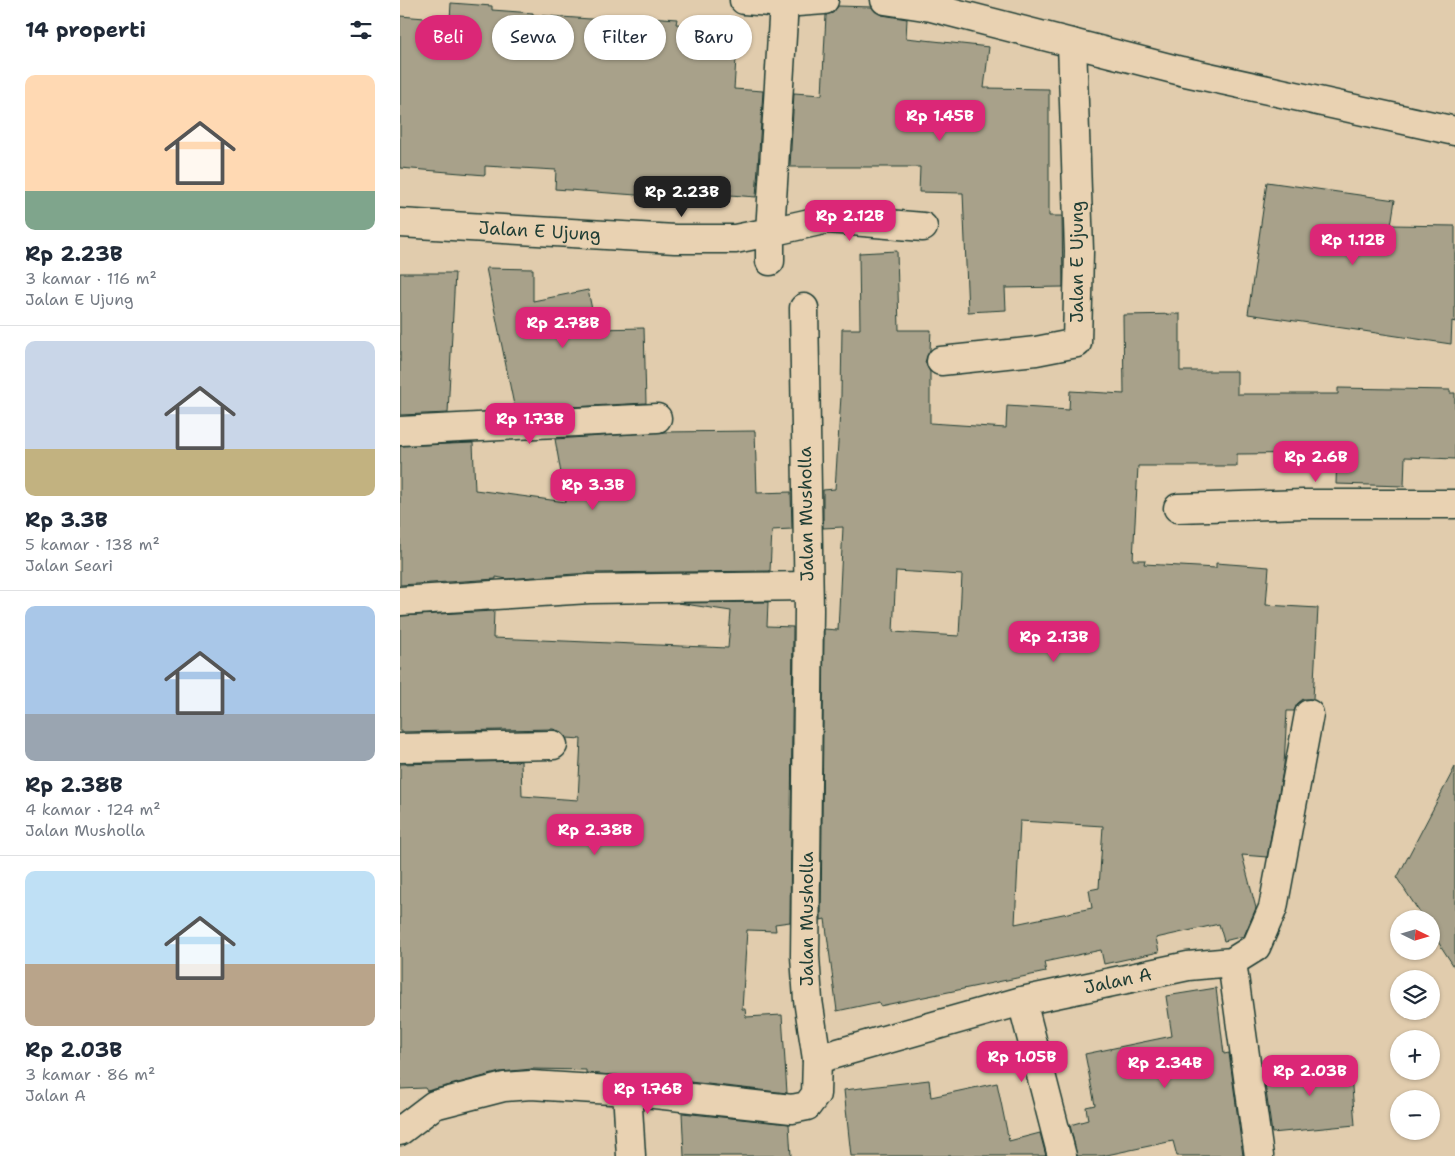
<!DOCTYPE html>
<html lang="id">
<meta charset="utf-8">
<style>
:root{--surface:#fff;--page:#f2f2f3;--text:#1f2937;--muted:#747a83;--line:#e0e1e3;--accent:#db2777}
body{margin:0;font-family:"Shantell Sans",sans-serif;background:var(--page);color:var(--text);height:100vh;display:flex;flex-direction:column;font-size:19px;white-space:nowrap}
*{box-sizing:border-box;margin:0}
p{font-size:16px;color:var(--muted)}
.icon{flex:none;width:28px;height:28px;fill:none;stroke:currentColor;stroke-width:2;stroke-linecap:round;stroke-linejoin:round}
.map{position:relative;flex:1;overflow:hidden}
.panel{display:flex;flex-direction:column;background:var(--surface);width:400px}
.panel>*{flex:none}
.top-card{position:absolute;left:15px;top:15px;width:475px;height:45px;display:flex;gap:10px}
.needle{width:32px;rotate:95deg}
.controls{position:absolute;left:990px;top:910px;display:grid;gap:10px}
.controls a{display:grid;place-items:center;width:50px;height:50px;border-radius:50%;background:var(--surface);box-shadow:0 1px 4px #0004;font-size:25px}
.price{position:absolute;translate:-50% -42px;padding:0 11px;border-radius:10px;background:var(--accent);color:#fff;font-size:16px;line-height:32px;filter:drop-shadow(0 1px 2px #0008)}
.price::after{content:'';position:absolute;left:50%;top:30px;width:15px;height:11px;margin-left:-8px;background:inherit;clip-path:polygon(0 0,100% 0,50% 100%)}
.price.current{background:#222;color:#fff}
ul{padding:0;list-style:none}
li{display:grid;align-content:center;gap:10px;height:265px;padding:0 25px}
li+li{border-top:1px solid var(--line)}
li span{display:grid;place-items:center;height:155px;border-radius:10px;color:#555}
li>.icon{margin-inline-start:auto}
span .icon{width:90px;height:90px;fill:#fffc;stroke-width:1}
li b{font-size:21px}
h2{display:flex;justify-content:space-between;align-items:center;height:60px;padding:0 25px;font-size:21px}
.tag{padding:0 18px;border-radius:22px;background:var(--surface);box-shadow:0 1px 4px #0004;font-size:18px;line-height:45px}
.tag.current{background:var(--accent);color:#fff}
main{display:flex;flex:1;min-height:0}
.map>svg:first-child{display:block}
.building{fill:#a8a18a;stroke:#1f3d34;fill-rule:evenodd}
.lines{fill:none;stroke-linecap:round;stroke-linejoin:round}
.minor-casing{stroke:#1f3d34;stroke-width:31}
.minor{stroke:#e9d2b2;stroke-width:28}
.labels{text-anchor:middle;stroke-width:5;stroke-linejoin:round;paint-order:stroke}
.street-label{font-size:18px;fill:#1f3d34;stroke:#e9d2b2}
</style>
<main>
<section class="panel">
<h2>14 properti<svg class="icon" aria-label="filters" viewBox="0 0 24 24"><path d="M4 7h16M4 17h16"/><circle cx="9" cy="7" r="2"/><circle cx="15" cy="17" r="2"/></svg></h2>
<ul>
<li><span style="background:linear-gradient(#ffd9b3 75%,#7fa58c 0)"><svg class="icon" aria-label="home" viewBox="0 0 24 24"><path d="M3 11l9-7 9 7M6 9v11h12V9"/></svg></span><div><b>Rp 2.23B</b><p>3 kamar · 116 m²</p><p>Jalan E Ujung</p></div></li>
<li><span style="background:linear-gradient(#c9d6e8 70%,#c2b280 0)"><svg class="icon" aria-label="home" viewBox="0 0 24 24"><path d="M3 11l9-7 9 7M6 9v11h12V9"/></svg></span><div><b>Rp 3.3B</b><p>5 kamar · 138 m²</p><p>Jalan Seari</p></div></li>
<li><span style="background:linear-gradient(#a9c7e8 70%,#9aa5b1 0)"><svg class="icon" aria-label="home" viewBox="0 0 24 24"><path d="M3 11l9-7 9 7M6 9v11h12V9"/></svg></span><div><b>Rp 2.38B</b><p>4 kamar · 124 m²</p><p>Jalan Musholla</p></div></li>
<li><span style="background:linear-gradient(#bfe0f5 60%,#b9a48a 0)"><svg class="icon" aria-label="home" viewBox="0 0 24 24"><path d="M3 11l9-7 9 7M6 9v11h12V9"/></svg></span><div><b>Rp 2.03B</b><p>3 kamar · 86 m²</p><p>Jalan A</p></div></li>
</ul>
</section>
<div class="map">
<svg width="1055" height="1156" viewBox="0 0 1055 1156">
<rect width="100%" height="100%" fill="#e1ccad"/>
<filter id="ink" filterUnits="userSpaceOnUse"><feTurbulence type="fractalNoise" baseFrequency=".02" numOctaves="2"/><feDisplacementMap in="SourceGraphic" scale="10" xChannelSelector="R" yChannelSelector="G"/><feConvolveMatrix kernelMatrix="1 2 1 2 8 2 1 2 1" color-interpolation-filters="sRGB"/></filter>
<g filter="url(#ink)">
<g class="building">
<path d="M51,3L92,6V10L133,13V15L233,22L234,16L277,19L276,24L338,28L334,89L363,91L356,197L330,195L331,189L264,185L263,197L155,189L156,170L85,166V175L0,168V16L50,20Z"/>
<path d="M438,6L472,7L482,15L507,19L506,38L589,47L584,88L649,89V216H662L663,287L605,288L606,310L568,312L563,193L519,192L520,167H390L394,93L422,95L426,15L433,13Z"/>
<path d="M867,182L995,200L991,225L1055,226V322L1052,321L1051,344L848,314Z"/>
<path d="M497,251L499,330H531L530,350L525,362L530,372V423L606,428L607,406L669,410L670,391L724,394L723,315L780,314V371H837V394H938V388L1050,390V393H1055V459L1005,457L1004,486L936,484L937,453L837,454V466H738L733,560H745L744,564L816,568V563L869,567L866,605L918,608L913,699H903L897,704L894,711H887L884,765L867,857L842,855L856,908L844,936L824,941L819,924L756,938L759,952L704,964L701,950L644,962L646,972L480,1006L479,1002L437,1011L425,919L421,920L424,629L438,630L443,527L423,528V490L435,489L441,396L442,329H460L459,253ZM496,571L562,575L559,636L493,632ZM620,821L703,826L699,888L689,890L692,908L615,924Z"/>
<path d="M86,268L133,269V301L188,290L196,329L244,328L246,403L115,410Z"/>
<path d="M0,273H55L48,413L0,415Z"/>
<path d="M355,431L357,493L391,492L392,529L372,530L370,571L188,573L107,579L96,577V579L0,585V446L73,443L75,490L166,502L155,439L263,432Z"/>
<path d="M368,602L367,626L393,627L390,922L375,924L376,931L347,930L342,1009H345L346,1017L382,1015L387,1093L281,1081L280,1077L253,1078L186,1073V1070L132,1069L100,1072L27,1091L25,1088L0,1089V764L121,761L122,796L178,800L181,739L167,738L161,732L153,729L0,732V616L94,611L93,638L328,648L331,611L278,603Z"/>
<path d="M1055,767V968L1031,931V919H1024L997,878Z"/>
<path d="M816,988L824,1054L829,1053L843,1156H777L773,1141L702,1156H677L670,1125L688,1120L686,1107L695,1105L685,1054L772,1036L766,996Z"/>
<path d="M950,1062L955,1125L872,1133L863,1070Z"/>
<path d="M529,1080L531,1097L597,1083L609,1141L640,1133L646,1156H451L444,1090Z"/>
<path d="M282,1113L389,1124L391,1156H284Z"/>
</g>
<g class="lines">
<g class="minor-casing">
<g id="minor">
<path d="M344,0L384,3L424,0"/>
<path d="M485,0L531,7L781,71L1055,131"/>
<path id="s1" d="M0,223L275,239H335L370,232L384,3"/>
<path d="M370,261V232L428,219L523,227"/>
<path d="M541,361L636,351L677,343L679,251L672,43"/>
<path d="M0,431L257,418"/>
<path d="M778,508L904,504H1055"/>
<path d="M0,601L189,589L408,586"/>
<path d="M0,748L153,745"/>
<path d="M832,962L859,1156"/>
<path d="M622,1001L662,1156"/>
<path id="s2" d="M417,1059L622,1001L788,966L832,962L856,947L873,908L909,714"/>
<path d="M227,1091L231,1156"/>
<path d="M0,1131L34,1105L104,1087L131,1085L227,1091L392,1109L407,1106L416,1094L417,1059L408,1000L405,956L409,610L404,308"/>
</g>
</g>
<use href="#minor" class="minor"/>
</g>
</g>
<g class="labels">
<g class="street-label">
<text dy="6" stroke="none"><textPath href="#s1" startOffset="140">Jalan E Ujung</textPath></text>
<text transform="translate(677 262) rotate(-90)" y="6">Jalan E Ujung</text>
<text transform="translate(406 514) rotate(-91)" y="6">Jalan Musholla</text>
<text transform="translate(407 919) rotate(-90)" y="6">Jalan Musholla</text>
<text dy="6" stroke="none"><textPath href="#s2" startOffset="311">Jalan A</textPath></text>
</g>
</g>
</svg>
<div class="controls">
<a><svg class="needle" viewBox="-14 -14 28 28"><path d="M0-13l5 13h-10z" fill="#e53935"/><path d="M0 13l5-13h-10z" fill="#747a83"/></svg></a>
<a><svg class="icon" aria-label="layers" viewBox="0 0 24 24"><path d="M12 4l9 5-9 5-9-5zM3 14l9 5 9-5"/></svg></a>
<a>+</a>
<a>−</a>
</div>
<b class="price" style="left:540px;top:142px">Rp 1.45B</b>
<b class="price current" style="left:282px;top:218px">Rp 2.23B</b>
<b class="price" style="left:450px;top:242px">Rp 2.12B</b>
<b class="price" style="left:953px;top:266px">Rp 1.12B</b>
<b class="price" style="left:163px;top:349px">Rp 2.78B</b>
<b class="price" style="left:130px;top:445px">Rp 1.73B</b>
<b class="price" style="left:916px;top:483px">Rp 2.6B</b>
<b class="price" style="left:193px;top:511px">Rp 3.3B</b>
<b class="price" style="left:654px;top:663px">Rp 2.13B</b>
<b class="price" style="left:195px;top:856px">Rp 2.38B</b>
<b class="price" style="left:622px;top:1083px">Rp 1.05B</b>
<b class="price" style="left:765px;top:1089px">Rp 2.34B</b>
<b class="price" style="left:910px;top:1097px">Rp 2.03B</b>
<b class="price" style="left:248px;top:1115px">Rp 1.76B</b>
<div class="top-card">
<a class="tag current">Beli</a>
<a class="tag">Sewa</a>
<a class="tag">Filter</a>
<a class="tag">Baru</a>
</div>
</div>
</main>
